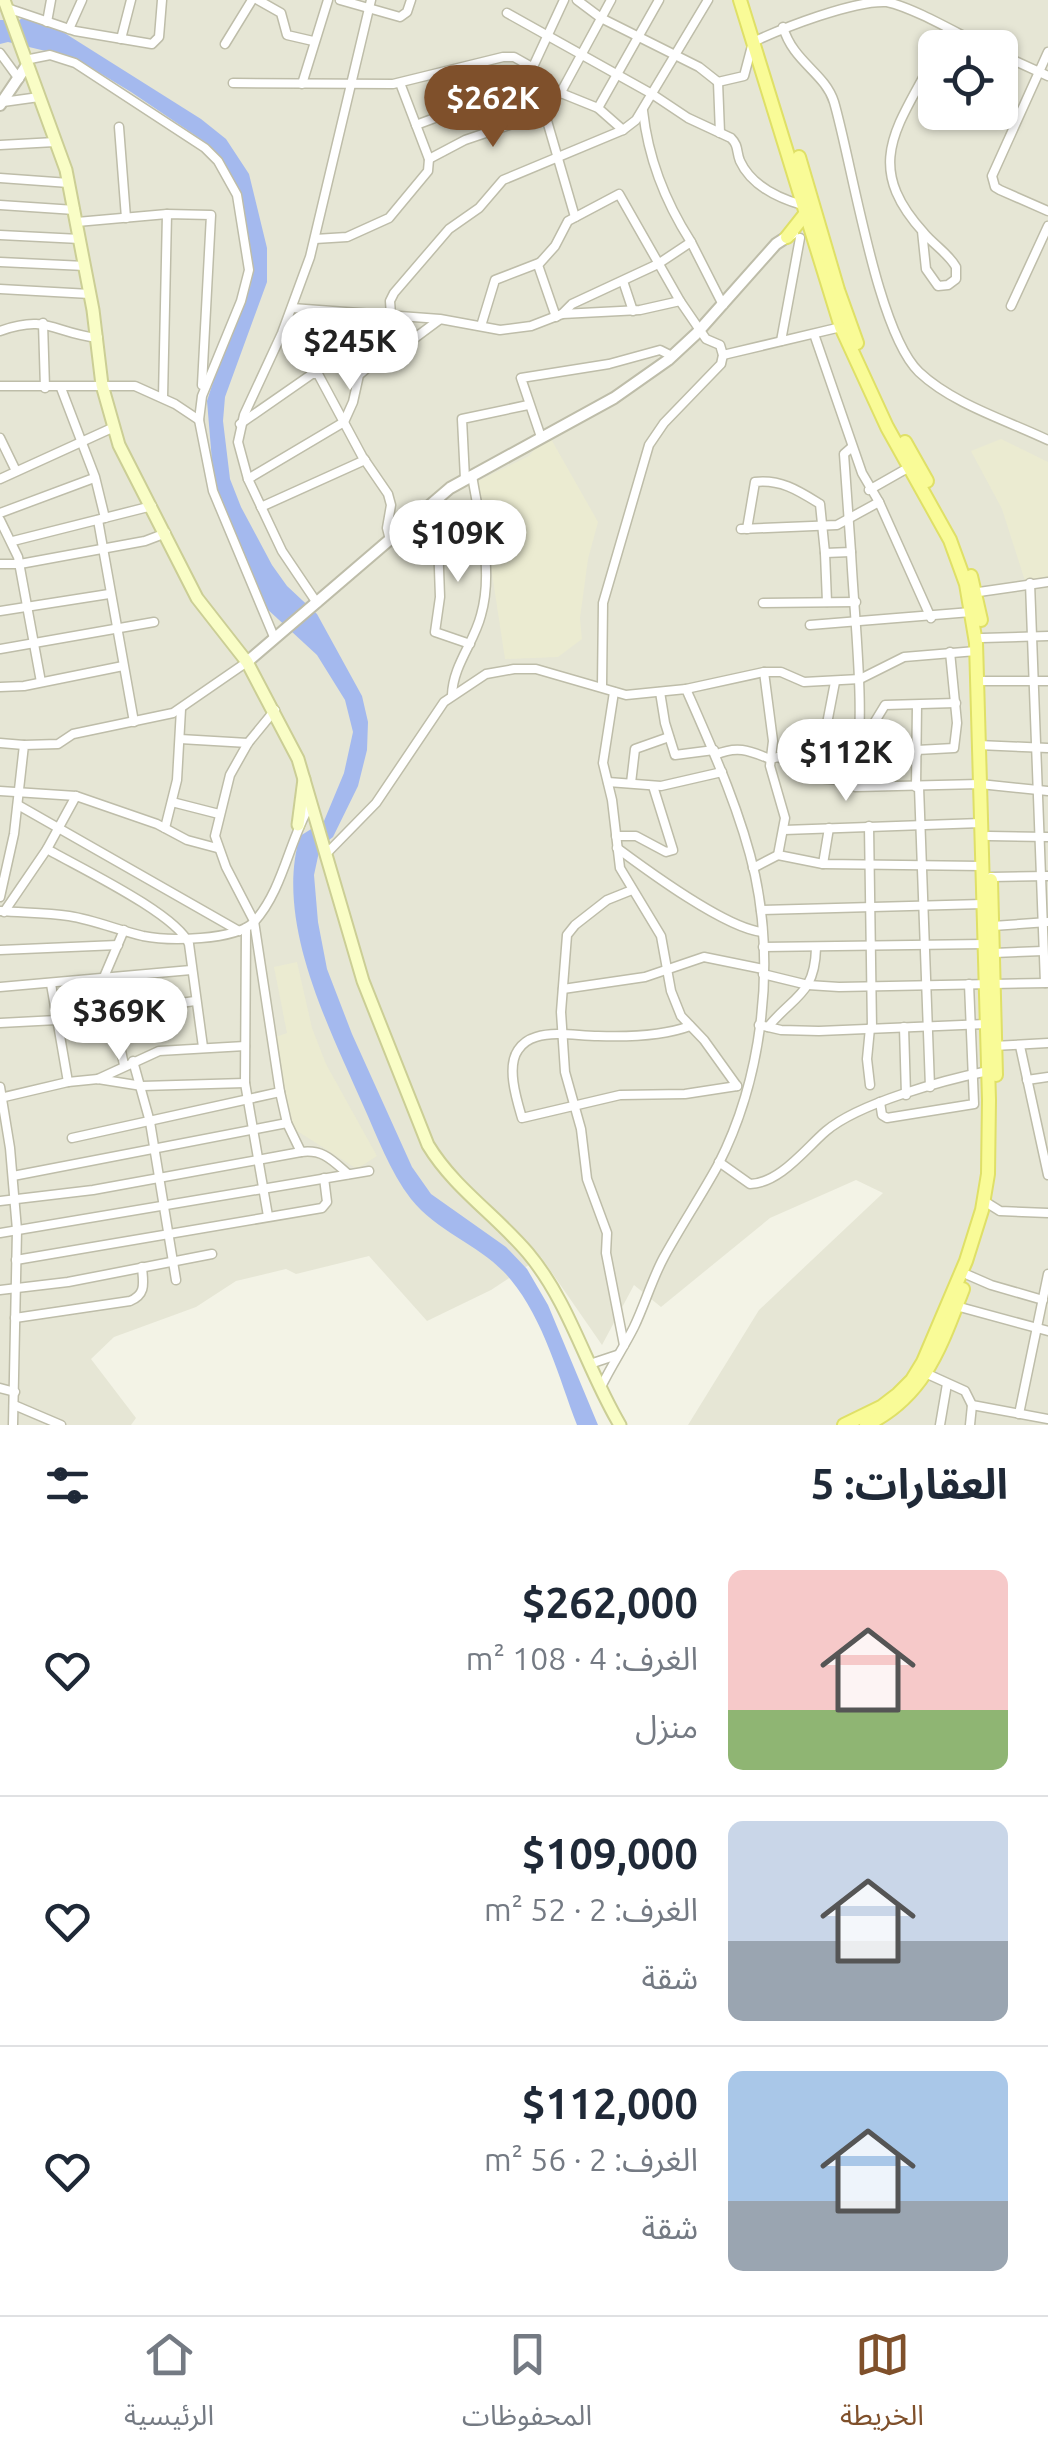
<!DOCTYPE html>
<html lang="ar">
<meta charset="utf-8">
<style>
:root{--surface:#fff;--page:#f6f6f7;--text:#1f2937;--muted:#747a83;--line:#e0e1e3;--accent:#7f502b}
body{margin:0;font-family:Ubuntu,"Noto Sans Arabic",sans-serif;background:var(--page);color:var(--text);direction:rtl;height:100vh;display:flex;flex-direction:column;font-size:38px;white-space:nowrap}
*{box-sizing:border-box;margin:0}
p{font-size:32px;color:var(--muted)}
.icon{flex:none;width:55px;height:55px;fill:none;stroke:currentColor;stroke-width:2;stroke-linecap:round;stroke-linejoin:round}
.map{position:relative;height:1425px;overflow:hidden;direction:ltr}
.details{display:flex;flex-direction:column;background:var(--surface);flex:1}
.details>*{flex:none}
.controls{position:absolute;left:918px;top:30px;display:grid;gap:20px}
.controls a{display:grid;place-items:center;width:100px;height:100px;border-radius:15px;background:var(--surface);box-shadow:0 2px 8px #0004;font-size:50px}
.price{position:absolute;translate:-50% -85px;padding:0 22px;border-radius:35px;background:#fff;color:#222;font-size:32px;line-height:65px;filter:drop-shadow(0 2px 5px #0008)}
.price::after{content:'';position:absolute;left:50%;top:60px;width:30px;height:22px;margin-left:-15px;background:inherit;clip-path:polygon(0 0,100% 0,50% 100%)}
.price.selected{background:var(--accent);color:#fff}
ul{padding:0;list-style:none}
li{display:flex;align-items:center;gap:30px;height:250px;padding:0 40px}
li+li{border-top:2px solid var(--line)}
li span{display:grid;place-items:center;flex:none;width:280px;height:200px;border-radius:15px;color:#555}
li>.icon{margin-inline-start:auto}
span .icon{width:120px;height:120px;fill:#fffc;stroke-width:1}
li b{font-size:42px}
h2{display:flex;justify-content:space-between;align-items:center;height:120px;padding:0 40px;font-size:42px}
.tab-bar{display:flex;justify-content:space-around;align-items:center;height:140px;border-top:2px solid var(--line);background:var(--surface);font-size:28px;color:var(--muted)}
.tab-bar a{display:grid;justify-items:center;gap:5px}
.tab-bar .selected{color:var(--accent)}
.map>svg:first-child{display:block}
.residential{fill:#e6e6d5;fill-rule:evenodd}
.education{fill:#ebebd1}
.water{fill:#a4b9ee}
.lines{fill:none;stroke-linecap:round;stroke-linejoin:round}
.minor-casing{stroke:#bebda9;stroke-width:11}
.tertiary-casing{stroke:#bebda9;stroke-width:14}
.secondary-casing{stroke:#cbce95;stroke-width:15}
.primary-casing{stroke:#dfe067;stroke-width:16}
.minor{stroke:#fff;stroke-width:8}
.tertiary{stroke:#fff;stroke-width:10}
.secondary{stroke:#f9fdc6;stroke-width:11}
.primary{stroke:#f9fb97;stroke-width:12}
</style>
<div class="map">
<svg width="1048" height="1425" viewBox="0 0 1048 1425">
<rect width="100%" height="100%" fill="#f3f3e6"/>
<path class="residential" d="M0,0H1048V1425H688L759,1310L883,1193L856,1180L770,1218L661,1307L634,1285L602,1345L541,1257L491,1290L427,1321L369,1256L296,1274L286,1269L236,1281L196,1307L114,1337L91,1359L136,1418L131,1425H0ZM935,48H1000V112H935Z"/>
<g class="education">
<path d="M551,439L598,522L588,559L580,618L582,639L558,657L505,659L478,481L529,456L537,446Z"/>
<path d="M1001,439L1048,462V579L1025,581L1002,509L971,451Z"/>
<path d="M297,962L312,1028L326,1064L377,1156L357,1169L294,1129L273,1038L287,1033L274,967Z"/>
</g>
<path class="water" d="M25,17L55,27L201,119L226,139L249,174L267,248V282L225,397L223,421L230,479L241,507L272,565L287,586L317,614L362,696L368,722L367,750L358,786L333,837L320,847L314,875L318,922L327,969L352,1034L412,1167L431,1194L506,1247L527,1269L548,1305L598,1425H577C559,1378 544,1320 511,1280C484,1246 439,1234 411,1199C390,1172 377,1136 363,1105C329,1027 274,922 300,836L324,821L344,773L353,732L345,700L317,655L265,607L214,485L207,401L224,348L250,287L252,271L238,187L227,167L205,142L131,92L75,58L8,42L0,44V20H19Z"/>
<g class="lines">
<g class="minor-casing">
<g id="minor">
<path d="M258,0L281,13L287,35L313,41"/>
<path d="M340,0L400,17L407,12L411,0"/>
<path d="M577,0L601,18L699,67L718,82L744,76L753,42C783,28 854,0 887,2C915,8 960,35 987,48"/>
<path d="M7,8L75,31L152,44L159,37L162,0"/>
<path d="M507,13L652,94L688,118L731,138C739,146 736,151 740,161C751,185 778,198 802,205"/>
<path d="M47,22L51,0"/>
<path d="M783,27C793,62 825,73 834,102C852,163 877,332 919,372C953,404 1006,420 1048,440"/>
<path d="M69,29L82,0"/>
<path d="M121,39L131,0"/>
<path d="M225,44L252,0"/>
<path d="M939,48L948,29"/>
<path d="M1048,52L992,176L995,187L1000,190L1048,211"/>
<path d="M0,53L19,79"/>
<path d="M1000,54L1048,76"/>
<path d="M25,60L50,55L75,63L205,148L218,161L237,195L249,270L241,301L202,396L199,420L213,491L274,637"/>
<path d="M532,69L564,0"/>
<path d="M718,82L720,133"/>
<path d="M233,83L393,84L503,57H514L530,66L536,83L598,108L623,130"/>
<path d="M536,83L575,217"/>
<path d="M302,84L328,0"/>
<path d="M560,94L611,0"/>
<path d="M3,102L39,97"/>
<path d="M598,108L659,0"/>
<path d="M643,111C648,157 666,203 691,242"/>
<path d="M416,125L534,81"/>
<path d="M119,127L126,218"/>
<path d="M0,145L55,142"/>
<path d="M429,159L465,140L545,113"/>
<path d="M0,178L69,183"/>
<path d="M0,205L75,210"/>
<path d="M77,222L167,214L211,215L202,385"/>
<path d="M922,231L926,269L938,286L948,285L956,279V267C948,253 934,245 924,233C860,163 900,125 935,55"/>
<path d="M0,235L80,239"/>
<path d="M315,239L347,237L389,218L428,171L429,159L400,83"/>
<path d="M0,262L85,266"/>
<path d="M623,281L633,311"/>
<path d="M0,289L90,294"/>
<path d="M1011,306L1048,226"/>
<path d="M292,308L440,319L500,330L531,326L562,314L640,310L680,301L706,339L720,345L723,355L721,364L664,423L649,445L603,603L602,686"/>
<path d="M562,314L572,304L658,264L691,242L723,305"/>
<path d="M391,315L390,301L394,293L449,229L479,208L503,180L623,130L636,120L708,0"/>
<path d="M556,317L538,265L555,246L568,221L619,194L680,301"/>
<path d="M43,323L45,388"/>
<path d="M481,326L495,280L539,263"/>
<path d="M0,331C48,314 53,333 98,338"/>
<path d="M814,334L862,473L879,502L931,618"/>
<path d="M781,341L800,238"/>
<path d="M723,355L841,327"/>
<path d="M0,386H135L175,404L199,420"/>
<path d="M61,388L95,477L105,518"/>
<path d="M163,398L167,214"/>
<path d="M240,424L312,374H318L362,456L388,494L391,505L387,528L390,540"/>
<path d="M541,437L521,378L609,364L660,350L672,356"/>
<path d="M0,438L16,471"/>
<path d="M0,479L112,428"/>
<path d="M248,479L344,422L353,402L359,375L374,362L396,352L439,320"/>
<path d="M465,479L462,419L528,405"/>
<path d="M869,490L913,465"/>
<path d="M261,507L365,460"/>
<path d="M0,513L94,478"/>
<path d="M0,520L18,557L41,682"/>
<path d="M98,520L134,722"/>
<path d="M741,529L837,525L879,502"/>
<path d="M747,529L755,482C781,479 799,491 820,504L825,553L851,552L844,454L852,447"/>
<path d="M13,541L152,506"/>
<path d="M851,552C855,631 866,708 855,786"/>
<path d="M825,553L827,602"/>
<path d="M0,564H20L145,541L166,533"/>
<path d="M1030,583L1045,983"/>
<path d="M972,593L1048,582"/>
<path d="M317,603L282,551L248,479L238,442L244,415L282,333L310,257L371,0"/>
<path d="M763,603L856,602"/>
<path d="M0,611L109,594"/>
<path d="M810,625L971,612"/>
<path d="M982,638L1048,636"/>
<path d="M470,644L435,632L440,597L438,541L443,536L481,533"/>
<path d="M0,649L154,622"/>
<path d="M978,681H1048"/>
<path d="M0,687L24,686L123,666"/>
<path d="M686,689L764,672H781L804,682L860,679L904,657L976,651"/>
<path d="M614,692L603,763L612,800L620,868L661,936L671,991L681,1016L704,1040L737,1086"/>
<path d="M660,692L665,723L675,755L714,750"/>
<path d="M452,695C453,665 474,643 481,615C494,570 479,520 472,475"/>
<path d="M275,710L248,743L230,775L215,836L226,867L254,921L280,1092L287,1123L301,1152C323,1149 332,1160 348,1174"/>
<path d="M862,735L871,728L885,705L956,703"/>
<path d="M180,739L248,743"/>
<path d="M0,743L24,745"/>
<path d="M978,745L1048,748"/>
<path d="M860,750L917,753"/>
<path d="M917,750L954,748L957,723L950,652"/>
<path d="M715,755C738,745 750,751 770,759L778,757L807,771L806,777L850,781L855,787L980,784L1048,791"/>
<path d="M807,771L825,734L835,682"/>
<path d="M608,782L661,786L722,772"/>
<path d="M631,783L635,749L669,737"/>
<path d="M916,787L917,705"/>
<path d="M919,787L930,1087"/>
<path d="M0,791L76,796L157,824L187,840L217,848"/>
<path d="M172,802L219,814"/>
<path d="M18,805L239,931"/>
<path d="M869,826L872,1028"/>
<path d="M165,828L177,780L181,709"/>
<path d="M784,830L981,823"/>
<path d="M616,836H636L666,852L673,850L653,786"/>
<path d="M989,836L1048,837"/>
<path d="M617,848C648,871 725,928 762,932"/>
<path d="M47,849C78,867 177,914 189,944L203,1047"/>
<path d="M328,852L376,803L444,702L486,674L514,669H536L626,695L686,689C712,748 741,812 755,875C775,969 762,1079 718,1165C701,1196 681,1226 664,1257C652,1279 645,1304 634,1327C624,1347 611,1366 601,1387"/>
<path d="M778,855L823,864L982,866"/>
<path d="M823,864L829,828"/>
<path d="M753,868L778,855L785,818L770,766L773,741L764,672"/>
<path d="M991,877L1048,876"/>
<path d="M0,897L14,834L24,745L58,744L73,734L173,713L247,662"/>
<path d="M761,910L983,904"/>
<path d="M0,911C23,913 46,912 69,916C94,920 118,930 143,936C168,941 235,941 254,922C283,890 289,841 310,805"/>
<path d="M4,912L47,849L76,796"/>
<path d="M993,926L1048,922"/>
<path d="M246,928L245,1083L268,1216"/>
<path d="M763,947L985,944"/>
<path d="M0,950L118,945"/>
<path d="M994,953L1043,951"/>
<path d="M763,974L808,985L839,987L1047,983"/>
<path d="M104,977L124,930"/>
<path d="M51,984L68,1082"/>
<path d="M0,987L191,970"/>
<path d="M563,989L645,977L704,957L763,969"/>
<path d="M113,1012L124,1065"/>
<path d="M0,1023L57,1020L195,1001"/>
<path d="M759,1025L781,1030L819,1031L986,1024"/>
<path d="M690,1026C663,1036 627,1037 598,1036C578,1036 556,1031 536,1037C529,1039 522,1044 518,1050C506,1067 517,1101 522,1118L620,1095L685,1094L737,1086"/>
<path d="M768,1027C793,996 815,995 816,948"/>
<path d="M904,1027L906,1095"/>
<path d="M870,1028L867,1059L870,1085"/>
<path d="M993,1046L1048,1043"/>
<path d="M1020,1046L1048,1175"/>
<path d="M133,1061L150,1122L176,1280"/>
<path d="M98,1079L159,1051L245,1046"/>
<path d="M1027,1080L1048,1077"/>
<path d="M0,1087L10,1148L17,1230L13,1425"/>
<path d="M0,1098L68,1082L98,1079L142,1086L245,1083"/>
<path d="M880,1102L882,1115L887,1118L974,1104L969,984"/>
<path d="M72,1138L280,1092"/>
<path d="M719,1162L750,1184C780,1183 805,1149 826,1131C859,1103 944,1080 988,1071"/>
<path d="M13,1176L287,1123"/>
<path d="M0,1201L93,1190L301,1152"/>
<path d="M984,1201L1000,1211L1048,1213"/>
<path d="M0,1233L369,1171"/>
<path d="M16,1260L322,1208L327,1202L324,1178"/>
<path d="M968,1275L991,1285L1043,1300"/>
<path d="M0,1290L68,1282L212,1254"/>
<path d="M956,1306L1048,1331"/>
<path d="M15,1318L130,1301C147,1294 143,1282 142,1267"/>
<path d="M624,1345L606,1253L607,1233L587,1179L581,1129L565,1072L561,1012L567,935L575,925L607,900L632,890"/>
<path d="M590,1364L617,1355"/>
<path d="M923,1372L965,1391L972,1405L1048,1419"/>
<path d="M0,1388L15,1392"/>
<path d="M14,1405L61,1425"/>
<path d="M1019,1414L1048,1274"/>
<path d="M940,1425L947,1384"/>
<path d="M970,1425L972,1405"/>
</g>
</g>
<g class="tertiary-casing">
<g id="tertiary">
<path d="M0,105L27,65"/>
<path d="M247,662L450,488L614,398L668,360L696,334L776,244L793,233"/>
</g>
</g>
<g class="secondary-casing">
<g id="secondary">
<path d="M4,0L66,170L93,310L102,385L119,445L197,598L247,662L298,759L363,981L428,1145C454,1188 496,1215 528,1253C570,1303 587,1370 620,1425"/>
<path d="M298,825L304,779"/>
</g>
</g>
<g class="primary-casing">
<g id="primary">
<path d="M740,0L841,327L887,427L950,540L966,584L976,643L989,1100L988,1174L982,1210L966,1261L923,1362L912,1380L898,1394L881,1407L844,1425"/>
<path d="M799,157L838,290L857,343"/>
<path d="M787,237L806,213"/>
<path d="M905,442L927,481"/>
<path d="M971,576L981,620"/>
<path d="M991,880L996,1075"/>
<path d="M866,1425C925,1396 940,1348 963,1289"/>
</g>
</g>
<use href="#minor" class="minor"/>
<use href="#tertiary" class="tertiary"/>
<use href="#secondary" class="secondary"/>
<use href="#primary" class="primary"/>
</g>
</svg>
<div class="controls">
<a><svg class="icon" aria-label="locate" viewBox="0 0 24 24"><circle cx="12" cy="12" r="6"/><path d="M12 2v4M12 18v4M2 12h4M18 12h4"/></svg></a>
</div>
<b class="price selected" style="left:493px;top:150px">$262K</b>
<b class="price" style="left:350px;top:393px">$245K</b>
<b class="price" style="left:458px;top:585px">$109K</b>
<b class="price" style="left:846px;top:804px">$112K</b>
<b class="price" style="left:119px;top:1063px">$369K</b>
</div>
<section class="details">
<h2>العقارات: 5<svg class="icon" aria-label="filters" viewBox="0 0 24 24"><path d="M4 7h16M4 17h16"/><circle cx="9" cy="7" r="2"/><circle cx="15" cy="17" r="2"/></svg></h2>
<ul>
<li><span style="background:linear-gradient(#f6c9c9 70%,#8fb573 0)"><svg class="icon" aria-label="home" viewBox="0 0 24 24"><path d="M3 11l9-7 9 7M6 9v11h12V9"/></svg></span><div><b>$262,000</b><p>الغرف: 4 · 108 m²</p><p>منزل</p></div><svg class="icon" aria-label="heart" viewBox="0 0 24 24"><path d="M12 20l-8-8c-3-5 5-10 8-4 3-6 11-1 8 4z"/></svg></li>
<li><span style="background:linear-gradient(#c9d6e8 60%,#9aa5b1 0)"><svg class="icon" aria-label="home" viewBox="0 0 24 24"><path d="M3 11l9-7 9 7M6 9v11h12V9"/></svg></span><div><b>$109,000</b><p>الغرف: 2 · 52 m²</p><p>شقة</p></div><svg class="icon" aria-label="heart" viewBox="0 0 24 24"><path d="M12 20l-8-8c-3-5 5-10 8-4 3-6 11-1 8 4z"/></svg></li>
<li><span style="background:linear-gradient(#a9c7e8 65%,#9aa5b1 0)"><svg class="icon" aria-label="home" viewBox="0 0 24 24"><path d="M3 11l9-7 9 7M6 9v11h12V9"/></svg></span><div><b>$112,000</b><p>الغرف: 2 · 56 m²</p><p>شقة</p></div><svg class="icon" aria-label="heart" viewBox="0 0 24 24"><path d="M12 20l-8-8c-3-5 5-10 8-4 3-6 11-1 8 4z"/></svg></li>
</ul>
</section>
<nav class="tab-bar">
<a class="selected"><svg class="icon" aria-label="map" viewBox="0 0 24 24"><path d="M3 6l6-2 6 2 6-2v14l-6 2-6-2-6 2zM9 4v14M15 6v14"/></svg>الخريطة</a>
<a><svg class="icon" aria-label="saved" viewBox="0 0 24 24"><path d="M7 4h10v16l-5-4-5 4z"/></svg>المحفوظات</a>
<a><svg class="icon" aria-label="home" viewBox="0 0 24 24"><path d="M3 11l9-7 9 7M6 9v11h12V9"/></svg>الرئيسية</a>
</nav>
